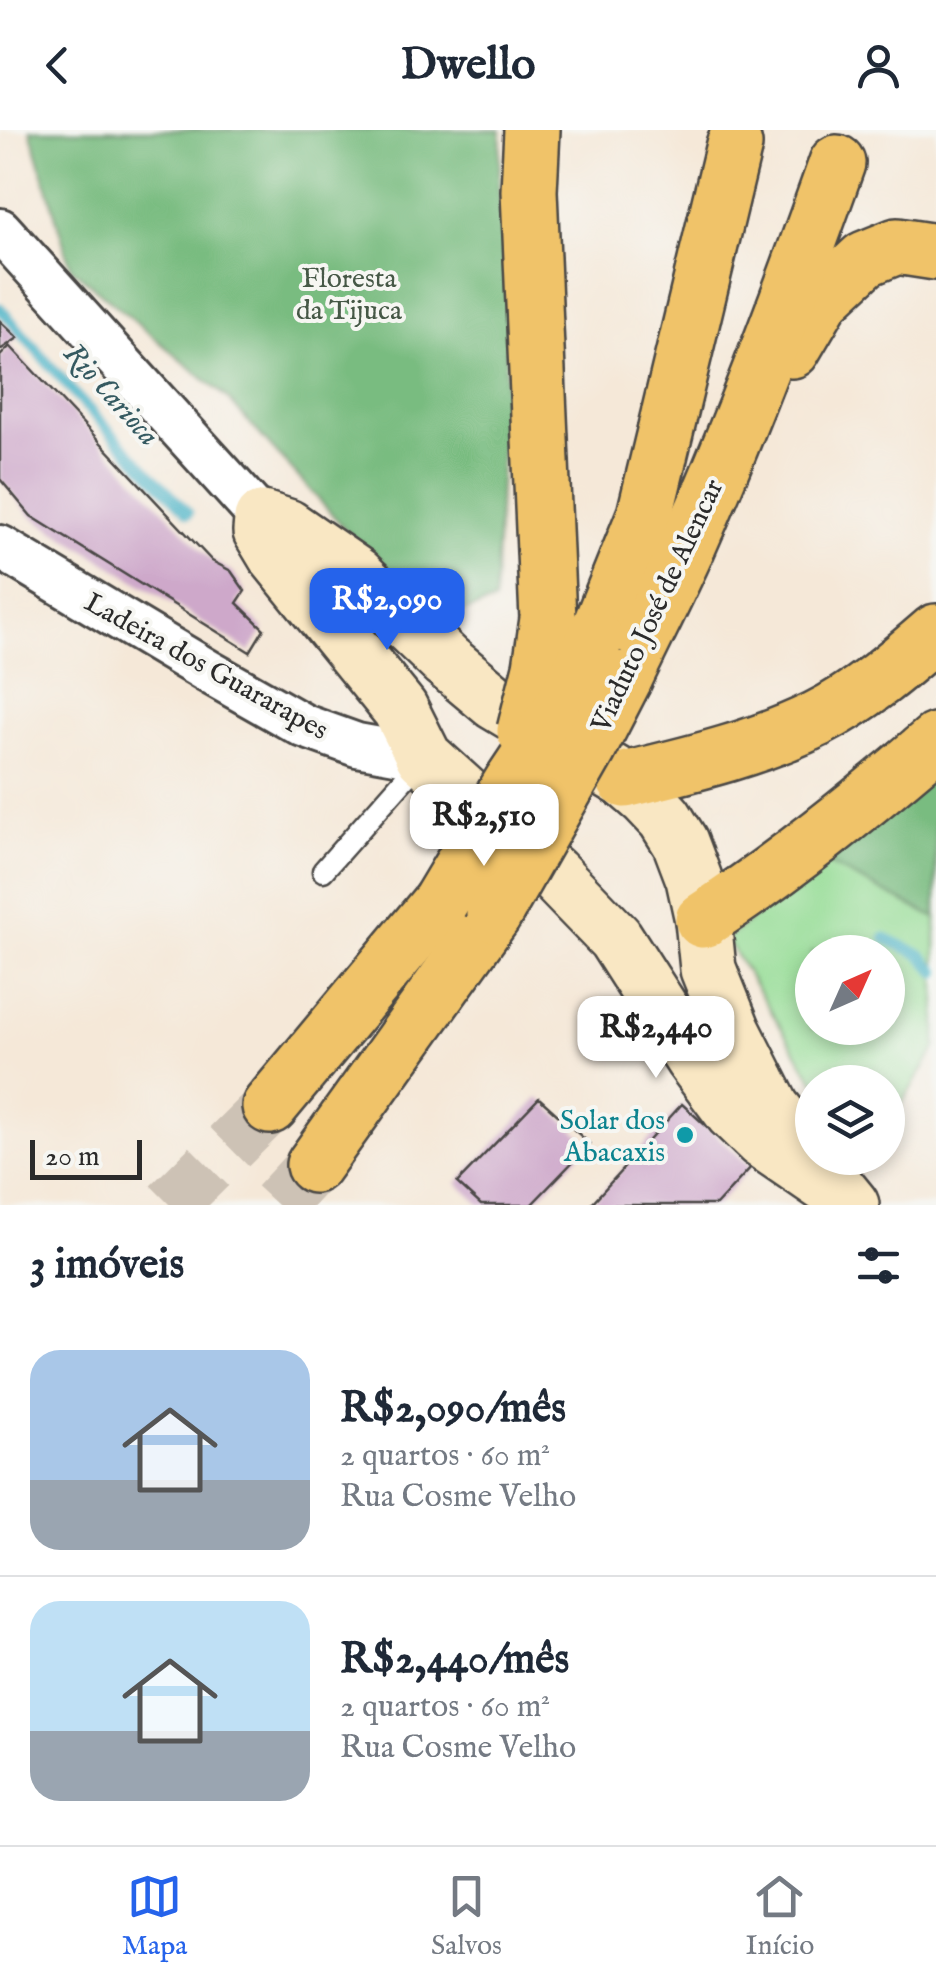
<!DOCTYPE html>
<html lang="pt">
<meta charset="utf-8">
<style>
:root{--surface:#fff;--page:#f6f6f7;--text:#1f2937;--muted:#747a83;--line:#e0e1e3;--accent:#2563eb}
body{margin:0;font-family:"IM FELL English",serif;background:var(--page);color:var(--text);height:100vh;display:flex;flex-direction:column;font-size:38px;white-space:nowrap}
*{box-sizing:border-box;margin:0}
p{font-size:32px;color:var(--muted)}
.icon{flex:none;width:55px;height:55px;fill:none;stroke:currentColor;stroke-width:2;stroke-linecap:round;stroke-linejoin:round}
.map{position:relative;height:1075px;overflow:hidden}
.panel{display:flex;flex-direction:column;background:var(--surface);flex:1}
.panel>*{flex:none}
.needle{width:65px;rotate:45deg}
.buttons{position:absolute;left:795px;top:805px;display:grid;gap:20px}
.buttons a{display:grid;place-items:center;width:110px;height:110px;border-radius:50%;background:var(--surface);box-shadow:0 5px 15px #0003;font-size:50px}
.scale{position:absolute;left:30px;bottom:25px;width:112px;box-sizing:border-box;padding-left:10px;border:5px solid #2b2b2b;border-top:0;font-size:28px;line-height:35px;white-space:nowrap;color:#2b2b2b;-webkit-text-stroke:8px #f6f6f2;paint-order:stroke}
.price{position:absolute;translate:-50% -85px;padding:0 22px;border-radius:20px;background:#fff;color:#222;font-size:32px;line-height:65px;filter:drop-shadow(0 2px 5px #0008)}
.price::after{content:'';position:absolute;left:50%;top:60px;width:30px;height:22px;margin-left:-15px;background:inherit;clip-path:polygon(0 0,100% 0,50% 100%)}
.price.selected{background:var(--accent);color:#fff}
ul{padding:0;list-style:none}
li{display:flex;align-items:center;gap:30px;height:250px;padding:0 30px}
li+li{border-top:2px solid var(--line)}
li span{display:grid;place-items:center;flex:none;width:280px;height:200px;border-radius:30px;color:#555}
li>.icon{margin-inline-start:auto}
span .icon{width:120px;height:120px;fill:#fffc;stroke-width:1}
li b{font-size:42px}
h2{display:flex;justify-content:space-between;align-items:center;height:120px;padding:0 30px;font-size:42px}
header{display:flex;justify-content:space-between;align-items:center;height:130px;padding:0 30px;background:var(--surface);font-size:45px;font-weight:700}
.tab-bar{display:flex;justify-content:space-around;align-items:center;height:140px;border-top:2px solid var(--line);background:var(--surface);font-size:28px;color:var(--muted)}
.tab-bar a{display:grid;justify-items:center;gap:5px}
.tab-bar .selected{color:var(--accent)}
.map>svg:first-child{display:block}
.green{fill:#97dd97;stroke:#618461;stroke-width:2.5;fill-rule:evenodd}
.forest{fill:#79bc80;stroke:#527456;stroke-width:2.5}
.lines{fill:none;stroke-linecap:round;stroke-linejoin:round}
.stream{stroke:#48b2c6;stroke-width:11}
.building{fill:#cea8ca}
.highway-tunnel{stroke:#cdc2b5;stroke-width:55;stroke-dasharray:55 28;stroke-linecap:butt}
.lane-casing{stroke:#494745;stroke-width:25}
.street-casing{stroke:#494745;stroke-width:48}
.secondary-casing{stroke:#494745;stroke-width:60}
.highway-casing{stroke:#494745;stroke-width:60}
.lane{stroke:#fff;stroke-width:20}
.street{stroke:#fff;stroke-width:42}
.secondary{stroke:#f9e7c3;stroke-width:55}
.highway{stroke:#f0c369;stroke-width:55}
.highway-bridge-casing{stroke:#494745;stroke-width:60;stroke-linecap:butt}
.highway-bridge{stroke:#f0c369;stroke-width:55}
.culture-dot{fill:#0f9aa8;stroke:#f6f6f2;stroke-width:4}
.labels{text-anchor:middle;stroke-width:8;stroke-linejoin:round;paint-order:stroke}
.park-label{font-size:28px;fill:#465846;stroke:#f6f6f2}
.street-label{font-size:28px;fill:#2b2b2b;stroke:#f6f6f2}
.culture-label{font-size:28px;fill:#0d838f;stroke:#f6f6f2;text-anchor:end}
.water-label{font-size:30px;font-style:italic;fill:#355a61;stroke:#f6f6f2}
</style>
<header><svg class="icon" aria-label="back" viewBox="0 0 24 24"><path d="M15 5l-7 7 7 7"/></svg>Dwello<svg class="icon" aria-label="person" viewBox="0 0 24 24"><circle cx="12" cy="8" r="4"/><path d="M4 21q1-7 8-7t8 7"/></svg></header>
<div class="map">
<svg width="936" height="1075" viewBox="0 0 936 1075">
<rect width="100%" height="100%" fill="#f6f6f2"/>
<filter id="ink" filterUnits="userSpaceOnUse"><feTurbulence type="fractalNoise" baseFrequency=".01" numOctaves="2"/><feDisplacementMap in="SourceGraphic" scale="20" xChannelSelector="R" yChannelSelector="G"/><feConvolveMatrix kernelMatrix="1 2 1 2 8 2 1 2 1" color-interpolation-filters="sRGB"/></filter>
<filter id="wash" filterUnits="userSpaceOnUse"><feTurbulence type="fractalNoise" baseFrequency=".0048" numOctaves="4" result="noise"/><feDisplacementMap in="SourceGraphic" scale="40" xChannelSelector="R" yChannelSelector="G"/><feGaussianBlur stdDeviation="2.25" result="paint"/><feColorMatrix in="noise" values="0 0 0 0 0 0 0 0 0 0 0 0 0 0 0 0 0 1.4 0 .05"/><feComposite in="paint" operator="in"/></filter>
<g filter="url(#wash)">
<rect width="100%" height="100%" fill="#f5e8d8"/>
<path class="green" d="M823,731L936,788V918L888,996V952H815L726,809ZM812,822H888V898H812Z"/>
<g class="forest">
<path d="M30,0H501L499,57L510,159L494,472L436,490L347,401L227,268L71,138Z"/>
<path d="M936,639V788L823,731Z"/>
</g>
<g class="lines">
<g class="stream">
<path d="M0,178L78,268L188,383"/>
<path d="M885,808L921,825L936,842"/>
</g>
</g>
<g id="blocks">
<g class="building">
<path d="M0,191L18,208L0,220Z"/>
<path d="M10,216L212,431L231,441L245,461L237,473L264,499L250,522L31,386L0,349V226Z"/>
<path d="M539,968L590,1014L531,1075H481L457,1053Z"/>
<path d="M682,974L751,1037L716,1075H594L592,1073Z"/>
</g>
</g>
</g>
<g filter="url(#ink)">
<use href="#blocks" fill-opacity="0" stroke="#494745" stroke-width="2.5"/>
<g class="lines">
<g class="highway-tunnel">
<path d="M170,1075L270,976"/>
<path d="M277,1075L314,1035"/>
</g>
<g class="lane-casing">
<path id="lane" d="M323,741L423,628"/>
</g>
<g class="street-casing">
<g id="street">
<path d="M0,100L262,389"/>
<path d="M0,417L209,542L304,596L357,615L424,627"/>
</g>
</g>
<g class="secondary-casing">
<path id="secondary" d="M841,1065L761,1010L733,983L692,928L615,808L553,744L424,627L400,579L276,426L261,401L262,389L287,397L355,444L446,531L495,572L625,650L647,669L665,688L680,712L694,749L703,790L708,839L733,901L772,978L851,1075"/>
</g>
<g class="highway-casing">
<g id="highway">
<path d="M532,0L529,61L548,489"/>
<path d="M792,220L822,169L865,129L897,116L936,122"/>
<path d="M595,509L645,385L734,15"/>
<path d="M624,549C645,505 667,462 687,418C743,292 791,163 837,33"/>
<path d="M625,650C691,634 756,619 817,589C861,567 899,534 936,502"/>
<path d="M703,790C785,737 862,674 936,611"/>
<path d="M270,976L440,772"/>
<path d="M314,1035L494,784"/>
</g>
</g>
<use href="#lane" class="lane"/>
<use href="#street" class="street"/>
<use href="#secondary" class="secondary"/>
<use href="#highway" class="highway"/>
<g class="highway-bridge-casing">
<g id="highway-bridge">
<path d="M525,601L541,537L548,489"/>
<path d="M440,772L512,652L566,571L595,509"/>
<path d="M494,784L588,619L624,549"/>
</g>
</g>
<use href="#highway-bridge" class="highway-bridge"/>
</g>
</g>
<circle class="culture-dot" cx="685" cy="1005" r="10"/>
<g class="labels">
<g class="park-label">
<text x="349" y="157">Floresta<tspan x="349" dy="32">da Tijuca</tspan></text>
</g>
<g class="street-label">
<text transform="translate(656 475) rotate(-65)" y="10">Viaduto José de Alencar</text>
<text transform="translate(207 535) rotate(29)" y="10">Ladeira dos Guararapes</text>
</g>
<g class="culture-label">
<text x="665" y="999">Solar dos<tspan x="665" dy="32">Abacaxis</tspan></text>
</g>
<g class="water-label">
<text transform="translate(112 264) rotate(48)" y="10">Rio Carioca</text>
</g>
</g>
</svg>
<div class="buttons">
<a><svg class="needle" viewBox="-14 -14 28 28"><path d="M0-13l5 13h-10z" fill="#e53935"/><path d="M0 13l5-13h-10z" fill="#747a83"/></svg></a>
<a><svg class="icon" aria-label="layers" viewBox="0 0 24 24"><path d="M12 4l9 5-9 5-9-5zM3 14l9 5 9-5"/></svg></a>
</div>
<div class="scale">20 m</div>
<b class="price selected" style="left:387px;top:523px">R$2,090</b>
<b class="price" style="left:484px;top:739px">R$2,510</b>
<b class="price" style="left:656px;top:951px">R$2,440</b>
</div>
<section class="panel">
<h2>3 imóveis<svg class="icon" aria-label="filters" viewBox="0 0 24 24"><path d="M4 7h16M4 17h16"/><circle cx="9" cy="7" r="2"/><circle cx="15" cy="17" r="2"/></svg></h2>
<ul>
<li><span style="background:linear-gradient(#a9c7e8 65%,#9aa5b1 0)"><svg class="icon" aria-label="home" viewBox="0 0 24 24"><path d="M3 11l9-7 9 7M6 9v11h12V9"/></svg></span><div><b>R$2,090/mês</b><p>2 quartos · 60 m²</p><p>Rua Cosme Velho</p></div></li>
<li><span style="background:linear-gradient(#bfe0f5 65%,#9aa5b1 0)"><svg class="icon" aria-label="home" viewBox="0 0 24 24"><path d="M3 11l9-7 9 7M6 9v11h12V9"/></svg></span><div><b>R$2,440/mês</b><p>2 quartos · 60 m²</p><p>Rua Cosme Velho</p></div></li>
</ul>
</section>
<nav class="tab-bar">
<a class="selected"><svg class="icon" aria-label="map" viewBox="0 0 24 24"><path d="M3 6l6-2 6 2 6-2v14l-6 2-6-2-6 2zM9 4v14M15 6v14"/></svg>Mapa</a>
<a><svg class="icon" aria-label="saved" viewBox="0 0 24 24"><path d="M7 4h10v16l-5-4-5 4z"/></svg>Salvos</a>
<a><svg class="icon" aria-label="home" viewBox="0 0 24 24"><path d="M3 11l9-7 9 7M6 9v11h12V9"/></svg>Início</a>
</nav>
